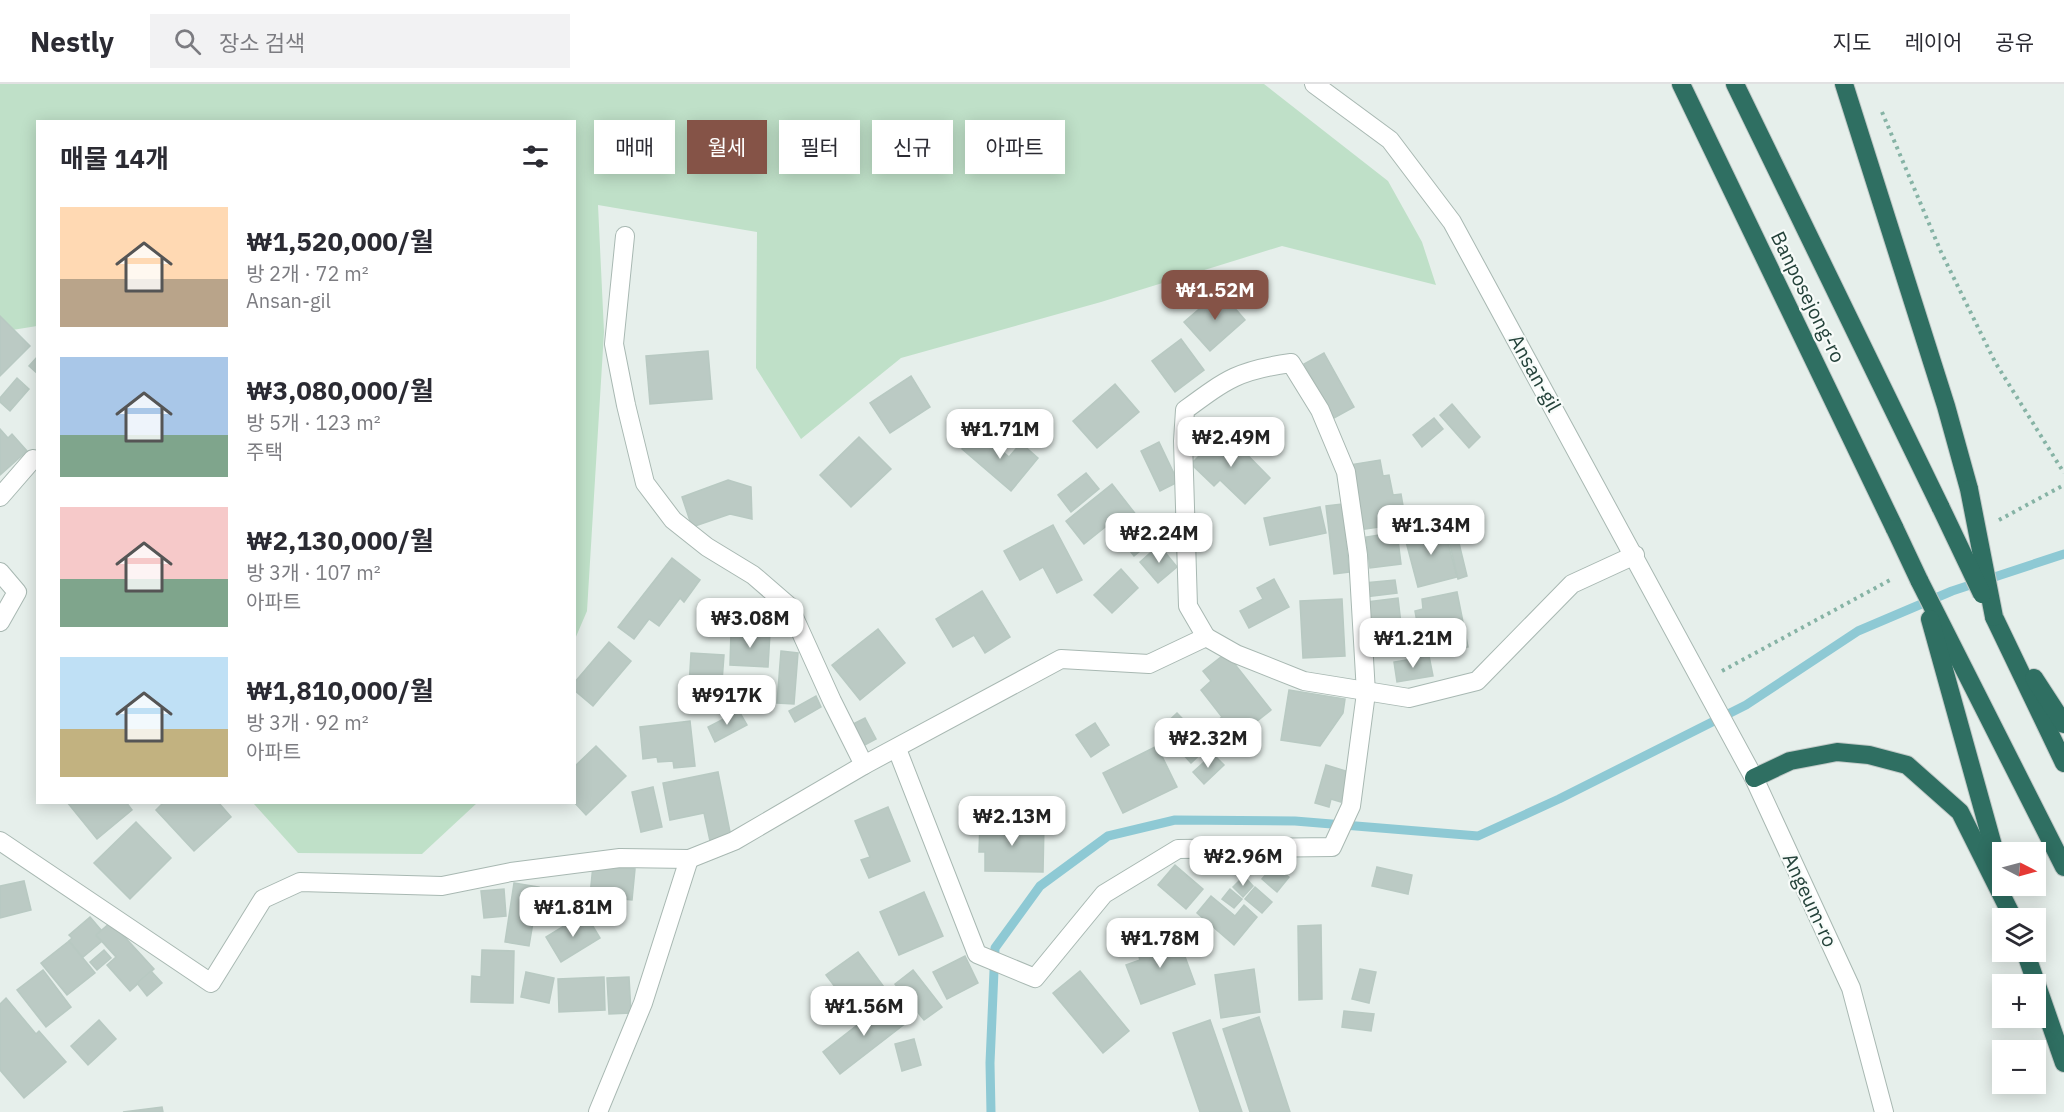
<!DOCTYPE html>
<html lang="ko">
<meta charset="utf-8">
<style>
:root{--surface:#fff;--page:#f2f2f3;--text:#2b2b33;--muted:#7c7c81;--line:#e1e1e2;--accent:#855347}
body{margin:0;font-family:"IBM Plex Sans","Noto Sans KR",sans-serif;background:var(--page);color:var(--text);height:100vh;display:flex;flex-direction:column;font-size:22px;white-space:nowrap}
*{box-sizing:border-box;margin:0}
p{font-size:20px;color:var(--muted)}
.icon{flex:none;width:33px;height:33px;fill:none;stroke:currentColor;stroke-width:2;stroke-linecap:round;stroke-linejoin:round}
.map{position:relative;flex:1;overflow:hidden}
.side{position:absolute;left:36px;top:36px;width:540px;height:684px;display:flex;flex-direction:column;background:var(--surface);border-radius:0px;box-shadow:0 3px 15px #0003}
.side>*{flex:none}
.hud{position:absolute;left:594px;top:36px;width:570px;height:54px;display:flex;gap:12px}
.needle{width:39px;rotate:96deg}
.controls{position:absolute;left:1992px;top:758px;display:grid;gap:12px}
.controls a{display:grid;place-items:center;width:54px;height:54px;border-radius:0px;background:var(--surface);box-shadow:0 3px 15px #0003;font-size:30px}
.price{position:absolute;translate:-50% -51px;padding:0 14px;border-radius:12px;background:#fff;color:#222;font-size:20px;line-height:39px;filter:drop-shadow(0 2px 3px #0008)}
.price::after{content:'';position:absolute;left:50%;top:36px;width:18px;height:14px;margin-left:-9px;background:inherit;clip-path:polygon(0 0,100% 0,50% 100%)}
.price.selected{background:var(--accent);color:#fff}
ul{padding:0;list-style:none}
li{display:flex;align-items:center;gap:18px;height:150px;padding:0 24px}
li span{display:grid;place-items:center;flex:none;width:168px;height:120px;border-radius:0px;color:#555}
li>.icon{margin-inline-start:auto}
span .icon{width:72px;height:72px;fill:#fffc;stroke-width:1}
li b{font-size:26px}
h2{display:flex;justify-content:space-between;align-items:center;height:72px;padding:0 24px;font-size:26px}
.chip{padding:0 21px;border-radius:0px;background:var(--surface);box-shadow:0 3px 15px #0003;font-size:21px;line-height:54px}
.chip.selected{background:var(--accent);color:#fff}
header{display:flex;align-items:center;gap:36px;box-sizing:border-box;height:84px;padding:0 30px;background:var(--surface);border-bottom:2px solid var(--line)}
header strong{font-size:28px}
nav{display:flex;gap:33px;margin-inline-start:auto;font-size:21px}
.search{width:420px;height:54px;background:var(--page);display:flex;align-items:center;gap:15px;box-sizing:border-box;padding:0 21px;border-radius:0px;color:var(--muted);font-size:22px}
.map>svg:first-child{display:block}
.green{fill:#bfe0c8}
.lines{fill:none;stroke-linecap:round;stroke-linejoin:round}
.stream{stroke:#8ec9d4;stroke-width:9}
.building{fill:#bbcac4;stroke:#b8c9c2;stroke-width:1.5}
.minor-casing{stroke:#a8b8b2;stroke-width:20}
.highway-casing{stroke:#c2cac8;stroke-width:20}
.path{stroke:#86b3a5;stroke-width:4;stroke-dasharray:3 4.5;stroke-linecap:butt}
.minor{stroke:#fff;stroke-width:18}
.highway{stroke:#2f6f62;stroke-width:18}
.highway-bridge-casing{stroke:#c2cac8;stroke-width:20;stroke-linecap:butt}
.highway-bridge{stroke:#2f6f62;stroke-width:18}
.labels{text-anchor:middle;stroke-width:4.5;stroke-linejoin:round;paint-order:stroke}
.street-label{font-size:20px;fill:#24423a;stroke:#f7fbf9}
</style>
<header>
<strong>Nestly</strong>
<div class="search"><svg class="icon" aria-label="search" viewBox="0 0 24 24"><circle cx="10" cy="10" r="6"/><path d="M15 15l6 6"/></svg>장소 검색</div>
<nav><a>지도</a><a>레이어</a><a>공유</a></nav>
</header>
<div class="map">
<svg width="2064" height="1028" viewBox="0 0 2064 1028">
<rect width="100%" height="100%" fill="#e6efeb"/>
<g class="green">
<path d="M0,0H1264L1388,97L1422,158L1436,201L1282,162L1101,218L901,274L801,355L756,284L757,148L598,121L604,248L587,527L575,555L574,38H38L37,242L0,248Z"/>
<path d="M253,719H477L422,770L298,769Z"/>
</g>
<g class="lines">
<path class="stream" d="M991,1028L990,979L995,864L1040,802L1108,752L1175,736L1295,737L1478,752L1559,715L1746,621L1858,547L1952,507L2064,470"/>
</g>
<g class="building">
<path d="M1220,207L1245,236L1210,267L1184,238Z"/>
<path d="M0,232L30,262L0,292Z"/>
<path d="M1181,255L1204,286L1175,308L1152,277Z"/>
<path d="M708,267L712,315L650,320L646,272Z"/>
<path d="M1324,269L1354,323L1334,334L1304,280Z"/>
<path d="M38,272V290L29,282Z"/>
<path d="M911,292L930,323L890,349L870,319Z"/>
<path d="M17,294L29,305L10,327L0,318V314Z"/>
<path d="M1115,300L1139,328L1097,364L1073,337Z"/>
<path d="M1452,320L1480,353L1469,364L1440,331Z"/>
<path d="M1434,334L1443,345L1422,363L1413,351Z"/>
<path d="M0,345L8,354L12,350L27,367L0,391Z"/>
<path d="M978,346L1009,373L1021,359L1038,374L1011,407L962,365Z"/>
<path d="M1224,347L1270,394L1245,420L1220,396L1214,402L1191,380Z"/>
<path d="M859,353L891,385L851,423L820,391Z"/>
<path d="M1159,358L1178,398L1160,407L1141,367Z"/>
<path d="M1380,376L1383,392L1389,391L1393,411L1401,410L1406,439L1359,446L1349,381Z"/>
<path d="M1086,389L1099,405L1071,428L1058,411Z"/>
<path d="M728,396L751,403L752,435L730,430L692,443L682,413Z"/>
<path d="M1112,400L1155,455L1134,472L1109,440L1084,460L1066,437Z"/>
<path d="M1342,420L1349,488L1334,490L1326,422Z"/>
<path d="M1320,423L1326,449L1270,461L1264,434Z"/>
<path d="M1443,440L1457,493L1418,503L1404,450Z"/>
<path d="M1053,441L1082,496L1057,509L1043,483L1020,496L1004,467Z"/>
<path d="M1397,448L1401,480L1370,484L1366,453Z"/>
<path d="M1458,455L1467,492L1458,495L1449,457Z"/>
<path d="M1159,461L1177,483L1158,499L1140,478Z"/>
<path d="M672,474L700,496L684,518L680,514L659,542L649,535L634,555L618,543Z"/>
<path d="M1121,485L1138,504L1112,529L1094,511Z"/>
<path d="M1274,495L1289,523L1249,544L1240,527L1263,515L1257,504Z"/>
<path d="M1395,496L1397,509L1365,513L1364,499Z"/>
<path d="M982,507L1010,553L985,569L974,551L953,563L936,535Z"/>
<path d="M1457,508L1468,563L1416,573L1412,550L1419,549L1415,527L1423,525L1422,515Z"/>
<path d="M1398,514L1401,540L1371,544L1367,518Z"/>
<path d="M1342,515L1345,572L1303,574L1300,517Z"/>
<path d="M878,545L905,579L860,616L832,581Z"/>
<path d="M731,548L770,549L768,583L730,581Z"/>
<path d="M609,558L631,577L593,622L574,606V599Z"/>
<path d="M781,567L798,569L794,620L777,619Z"/>
<path d="M691,569L724,571L720,624L688,621Z"/>
<path d="M1226,569L1271,626L1233,656L1218,636L1222,633L1201,606L1211,597L1203,587Z"/>
<path d="M1429,572L1433,592L1397,598L1394,578Z"/>
<path d="M1289,606L1345,615L1343,629L1320,662L1281,656Z"/>
<path d="M816,612L821,623L795,638L789,627Z"/>
<path d="M739,627L747,641L715,658L708,643Z"/>
<path d="M1177,629L1209,662L1191,679L1160,645Z"/>
<path d="M865,634L876,655L861,663L849,642Z"/>
<path d="M690,637L695,682L674,684L673,677L658,678L657,673L643,675L640,643Z"/>
<path d="M1095,639L1109,661L1091,673L1076,651Z"/>
<path d="M596,662L626,692L586,731L574,718V683Z"/>
<path d="M1157,662L1177,703L1123,729L1103,689Z"/>
<path d="M1213,670L1224,681L1204,700L1193,688Z"/>
<path d="M1326,681L1349,688L1341,718L1331,715L1329,723L1315,719Z"/>
<path d="M718,688L731,753L710,757L704,729L670,736L663,699Z"/>
<path d="M653,703L662,743L641,748L632,708Z"/>
<path d="M67,718H126L132,726L97,755Z"/>
<path d="M164,718H218L231,733L194,767L156,726Z"/>
<path d="M888,723L910,777L869,794L861,776L870,773L855,737Z"/>
<path d="M136,738L171,774L130,815L94,779Z"/>
<path d="M980,738L1044,740L1043,788L985,787V768H979Z"/>
<path d="M593,781L635,785L632,816L590,812Z"/>
<path d="M1175,781L1203,805L1186,825L1158,801Z"/>
<path d="M1274,781L1289,793L1277,808L1262,795Z"/>
<path d="M1377,783L1412,791L1408,810L1372,802Z"/>
<path d="M1244,792L1253,802L1243,813L1233,803Z"/>
<path d="M24,797L31,826L0,834V802Z"/>
<path d="M514,799L539,803L529,862L505,858Z"/>
<path d="M1255,803L1272,818L1262,829L1245,815Z"/>
<path d="M504,805L506,832L484,834L481,807Z"/>
<path d="M1230,805L1242,815L1234,824L1222,815Z"/>
<path d="M924,808L943,852L899,871L880,828Z"/>
<path d="M1211,812L1235,832L1244,821L1257,833L1234,861L1197,829Z"/>
<path d="M585,829L600,854L561,878L546,853Z"/>
<path d="M90,833L107,853L82,874L69,857L72,854L69,851Z"/>
<path d="M111,838L154,885L130,907L107,881L116,873L96,851Z"/>
<path d="M1321,841L1322,915L1299,916L1298,842Z"/>
<path d="M1176,848L1195,900L1141,920L1126,881L1140,876L1136,863Z"/>
<path d="M69,857L95,889L67,911L41,879Z"/>
<path d="M104,866L111,874L97,886L90,878Z"/>
<path d="M482,866L514,867L513,919L471,918L472,892L481,893Z"/>
<path d="M858,868L884,903L853,927L826,891Z"/>
<path d="M965,872L978,899L947,915L933,888Z"/>
<path d="M1254,885L1260,928L1221,934L1215,891Z"/>
<path d="M1360,885L1376,888L1369,919L1352,915Z"/>
<path d="M43,886L71,923L46,943L17,906Z"/>
<path d="M913,886L942,923L924,936L895,900Z"/>
<path d="M151,887L162,899L147,912L137,899Z"/>
<path d="M1080,887L1129,947L1103,969L1053,909Z"/>
<path d="M526,888L554,894L549,919L521,913Z"/>
<path d="M604,893L605,926L559,928L558,895Z"/>
<path d="M629,893L631,929L609,930L607,894Z"/>
<path d="M6,914L36,950L39,947L66,978L24,1014L0,986V920Z"/>
<path d="M888,917L906,939L840,990L823,968Z"/>
<path d="M1344,927L1374,930L1371,947L1342,943Z"/>
<path d="M1259,933L1290,1028H1250L1223,945Z"/>
<path d="M99,936L116,955L88,981L71,962Z"/>
<path d="M1210,936L1242,1028H1200L1173,949Z"/>
<path d="M914,955L921,981L902,987L895,960Z"/>
<path d="M162,1023L163,1028H123Z"/>
</g>
<g class="lines">
<g class="minor-casing">
<g id="minor">
<path d="M1314,0L1390,56L1452,138L1754,694L1851,904L1884,1028"/>
<path d="M625,152L614,260L626,321L645,399L673,436L707,463L753,491L789,522L832,617L864,681"/>
<path d="M0,413L33,375"/>
<path d="M0,488L17,508L0,538"/>
<path d="M897,665L977,870L1035,894L1104,810L1178,765L1332,763L1351,722L1366,609L1358,471L1346,388L1320,326L1291,279C1239,286 1227,295 1185,326L1183,357L1188,522L1206,553"/>
<path d="M0,757L211,899L263,815L300,798L442,802L511,788L620,774L689,775L734,757L864,681L1061,575L1149,580L1206,553L1236,570L1304,597L1409,614L1477,597L1572,500L1635,471"/>
<path d="M598,1028L643,919L689,775"/>
</g>
</g>
<g class="highway-casing">
<g id="highway">
<path d="M1681,0L1895,445"/>
<path d="M1735,0L1941,424"/>
<path d="M1844,0L1946,322L1969,405"/>
<path d="M1919,496L2064,783"/>
<path d="M1994,533L2064,679"/>
<path d="M1930,535L2002,794"/>
<path d="M2034,594L2064,640"/>
<path d="M1754,694L1790,677L1837,668L1869,671L1907,681L1960,728L2013,834"/>
<path d="M2025,867L2064,979"/>
</g>
</g>
<g class="path">
<path d="M1882,28L1941,168L1995,278L2064,389"/>
<path d="M1999,436L2064,401"/>
<path d="M1722,587L1892,495"/>
</g>
<use href="#minor" class="minor"/>
<use href="#highway" class="highway"/>
<g class="highway-bridge-casing">
<g id="highway-bridge">
<path d="M1969,405L1994,533"/>
<path d="M1941,424L1982,510"/>
<path d="M1895,445L1919,496"/>
</g>
</g>
<use href="#highway-bridge" class="highway-bridge"/>
</g>
<g class="labels">
<g class="street-label">
<text transform="translate(1808 213) rotate(64)" y="7">Banposejong-ro</text>
<text transform="translate(1535 289) rotate(61)" y="7">Ansan-gil</text>
<text transform="translate(1810 816) rotate(65)" y="7">Angeum-ro</text>
</g>
</g>
</svg>
<div class="controls">
<a><svg class="needle" viewBox="-14 -14 28 28"><path d="M0-13l5 13h-10z" fill="#e53935"/><path d="M0 13l5-13h-10z" fill="#7c7c81"/></svg></a>
<a><svg class="icon" aria-label="layers" viewBox="0 0 24 24"><path d="M12 4l9 5-9 5-9-5zM3 14l9 5 9-5"/></svg></a>
<a>+</a>
<a>−</a>
</div>
<b class="price selected" style="left:1215px;top:237px">₩1.52M</b>
<b class="price" style="left:1000px;top:376px">₩1.71M</b>
<b class="price" style="left:1231px;top:384px">₩2.49M</b>
<b class="price" style="left:1431px;top:472px">₩1.34M</b>
<b class="price" style="left:1159px;top:480px">₩2.24M</b>
<b class="price" style="left:750px;top:565px">₩3.08M</b>
<b class="price" style="left:1413px;top:585px">₩1.21M</b>
<b class="price" style="left:727px;top:642px">₩917K</b>
<b class="price" style="left:1208px;top:685px">₩2.32M</b>
<b class="price" style="left:1012px;top:763px">₩2.13M</b>
<b class="price" style="left:1243px;top:803px">₩2.96M</b>
<b class="price" style="left:573px;top:854px">₩1.81M</b>
<b class="price" style="left:1160px;top:885px">₩1.78M</b>
<b class="price" style="left:864px;top:953px">₩1.56M</b>
<div class="hud">
<a class="chip">매매</a>
<a class="chip selected">월세</a>
<a class="chip">필터</a>
<a class="chip">신규</a>
<a class="chip">아파트</a>
</div>
<section class="side">
<h2>매물 14개<svg class="icon" aria-label="filters" viewBox="0 0 24 24"><path d="M4 7h16M4 17h16"/><circle cx="9" cy="7" r="2"/><circle cx="15" cy="17" r="2"/></svg></h2>
<ul>
<li><span style="background:linear-gradient(#ffd9b3 60%,#b9a48a 0)"><svg class="icon" aria-label="home" viewBox="0 0 24 24"><path d="M3 11l9-7 9 7M6 9v11h12V9"/></svg></span><div><b>₩1,520,000/월</b><p>방 2개 · 72 m²</p><p>Ansan-gil</p></div></li>
<li><span style="background:linear-gradient(#a9c7e8 65%,#7fa58c 0)"><svg class="icon" aria-label="home" viewBox="0 0 24 24"><path d="M3 11l9-7 9 7M6 9v11h12V9"/></svg></span><div><b>₩3,080,000/월</b><p>방 5개 · 123 m²</p><p>주택</p></div></li>
<li><span style="background:linear-gradient(#f6c9c9 60%,#7fa58c 0)"><svg class="icon" aria-label="home" viewBox="0 0 24 24"><path d="M3 11l9-7 9 7M6 9v11h12V9"/></svg></span><div><b>₩2,130,000/월</b><p>방 3개 · 107 m²</p><p>아파트</p></div></li>
<li><span style="background:linear-gradient(#bfe0f5 60%,#c2b280 0)"><svg class="icon" aria-label="home" viewBox="0 0 24 24"><path d="M3 11l9-7 9 7M6 9v11h12V9"/></svg></span><div><b>₩1,810,000/월</b><p>방 3개 · 92 m²</p><p>아파트</p></div></li>
</ul>
</section>
</div>
